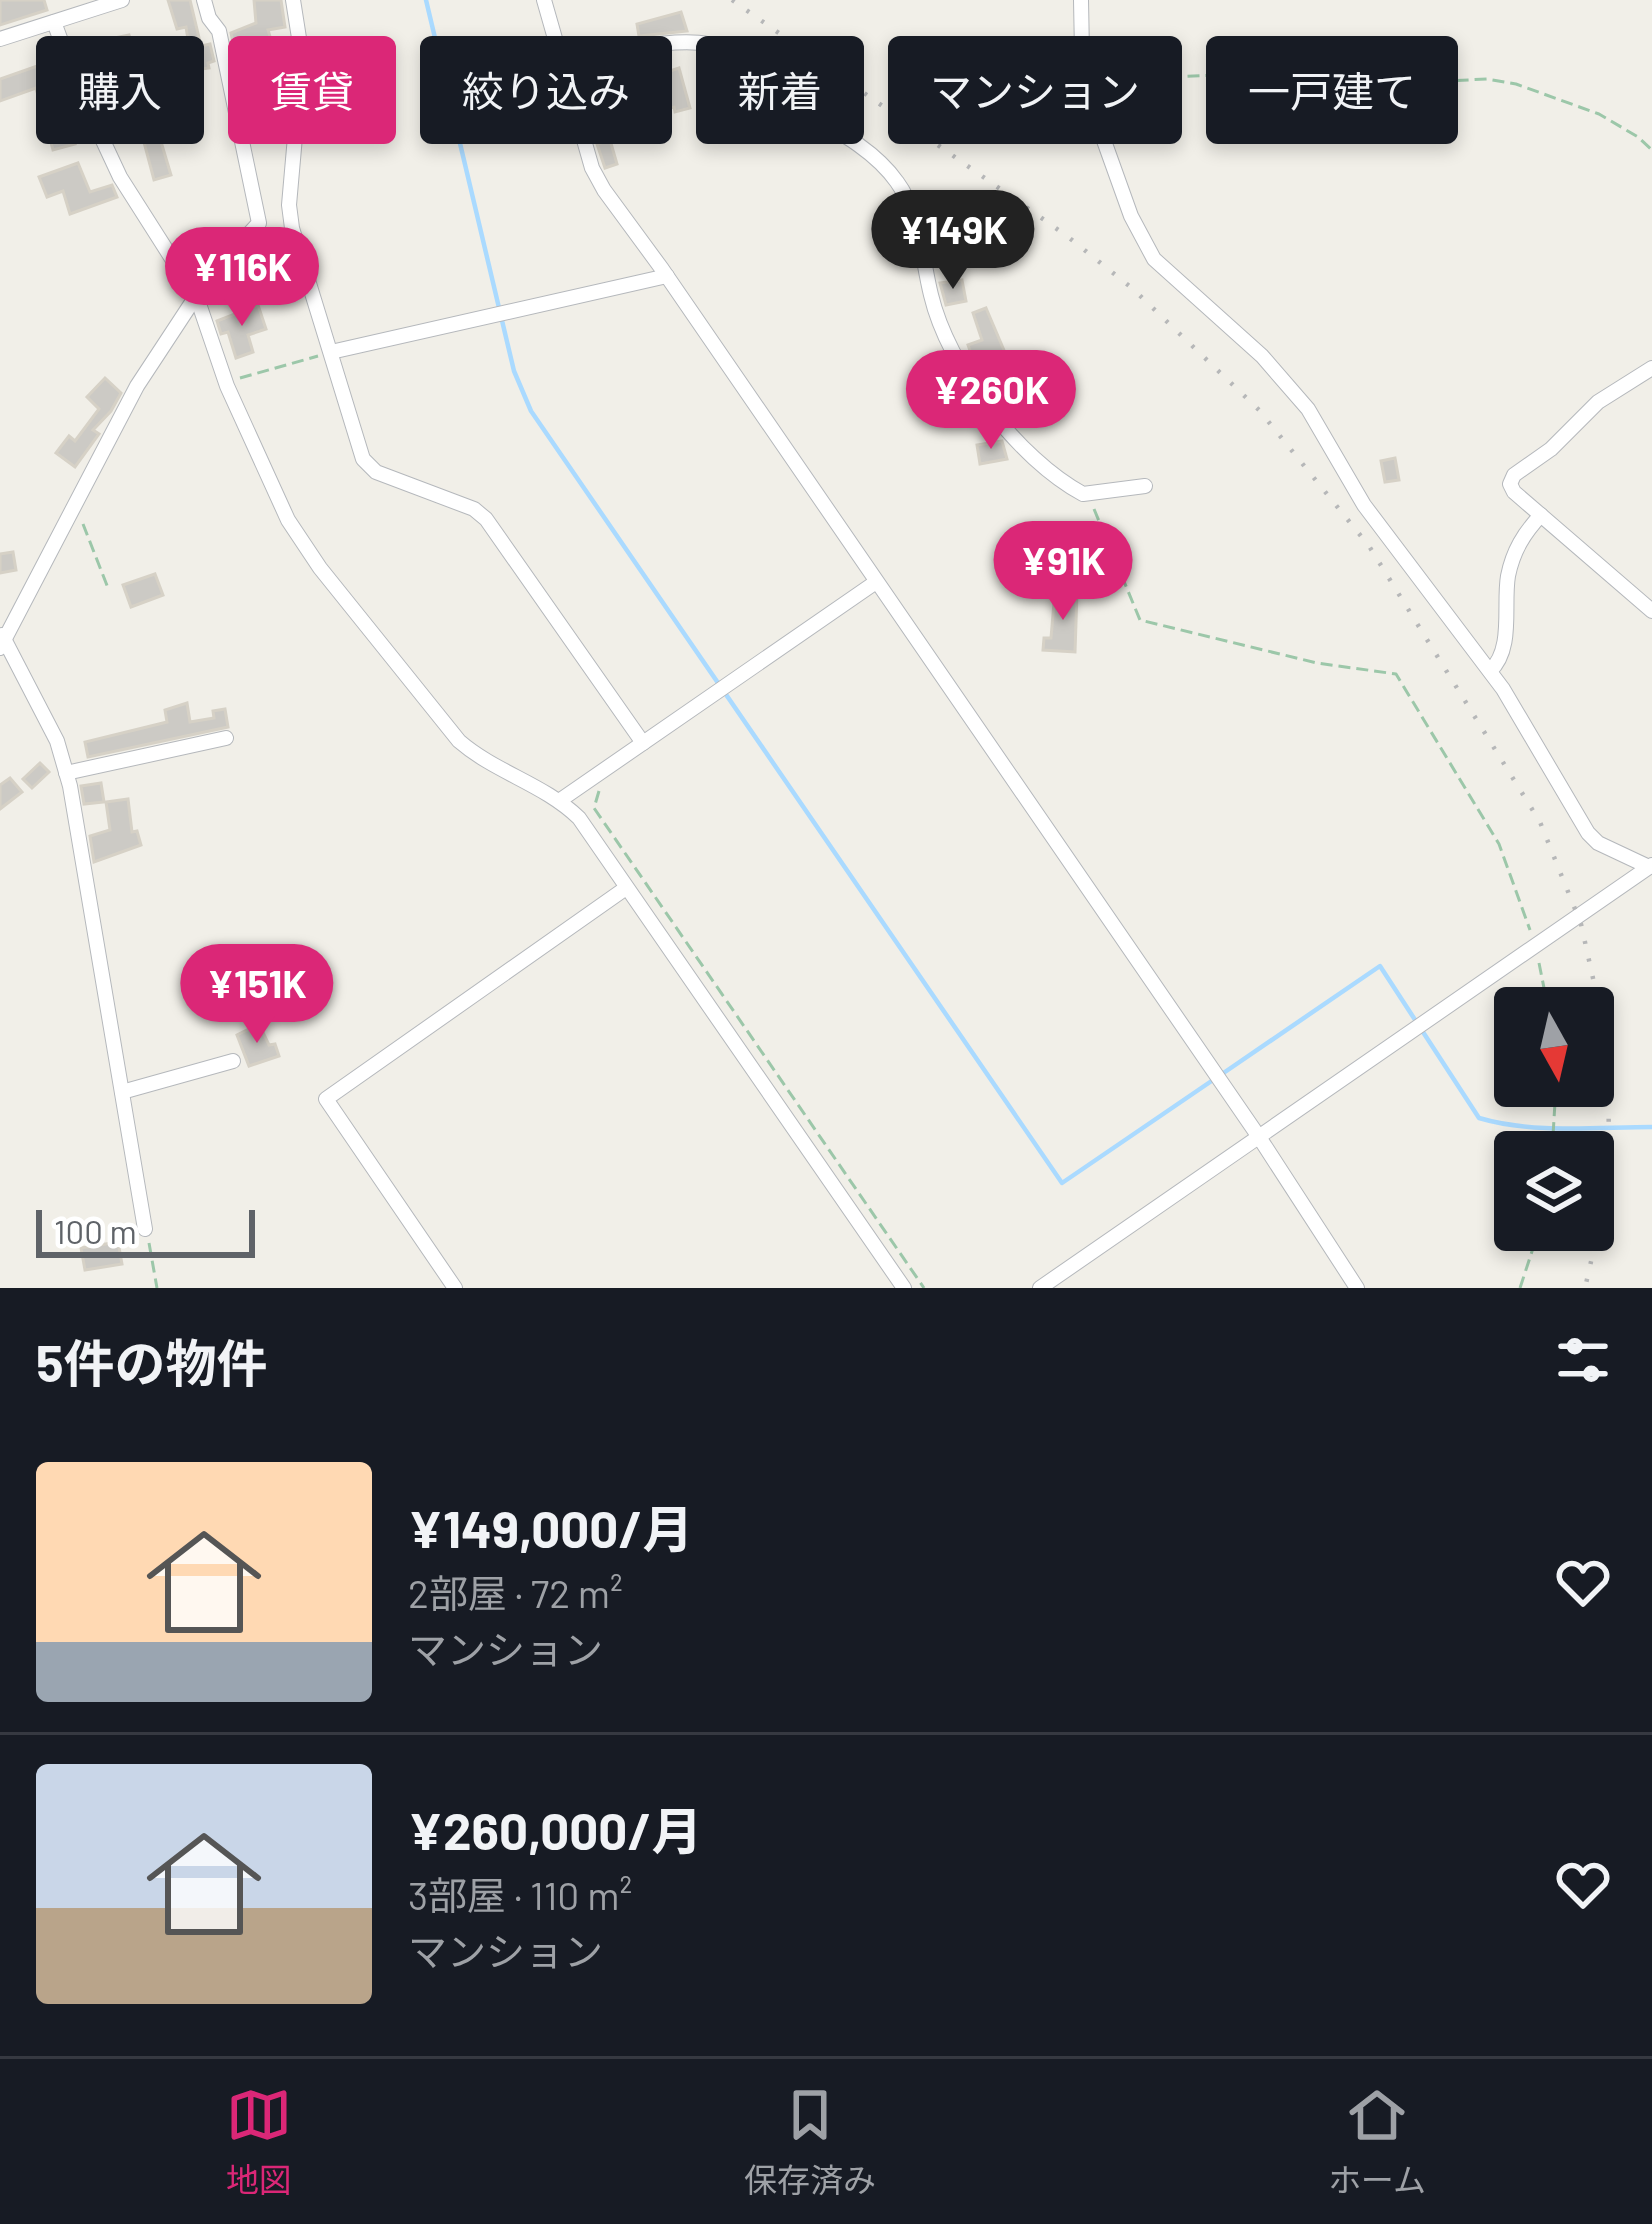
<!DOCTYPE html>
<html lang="ja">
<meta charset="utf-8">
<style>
:root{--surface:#171b24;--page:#20242c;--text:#f1f3f6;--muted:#9ea1a6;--line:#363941;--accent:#db2777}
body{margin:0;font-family:Barlow,"Noto Sans JP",sans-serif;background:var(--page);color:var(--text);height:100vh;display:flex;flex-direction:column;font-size:45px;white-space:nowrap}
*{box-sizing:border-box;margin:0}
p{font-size:39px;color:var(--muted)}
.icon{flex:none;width:66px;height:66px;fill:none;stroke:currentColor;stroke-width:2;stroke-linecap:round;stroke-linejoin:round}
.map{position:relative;height:1288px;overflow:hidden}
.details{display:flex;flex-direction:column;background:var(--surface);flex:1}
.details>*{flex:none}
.guide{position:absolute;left:36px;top:36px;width:1581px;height:108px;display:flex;gap:24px}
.needle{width:78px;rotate:172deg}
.controls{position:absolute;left:1494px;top:987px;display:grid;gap:24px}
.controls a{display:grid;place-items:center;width:120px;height:120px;border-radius:12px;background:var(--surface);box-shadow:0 6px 18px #0003;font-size:60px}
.scale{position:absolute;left:36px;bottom:30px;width:219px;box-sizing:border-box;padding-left:12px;border:6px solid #5f6368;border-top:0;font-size:33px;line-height:42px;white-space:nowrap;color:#5f6368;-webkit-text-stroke:9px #fff;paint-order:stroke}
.price{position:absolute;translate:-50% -102px;padding:0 27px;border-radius:42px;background:var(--accent);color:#fff;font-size:39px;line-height:78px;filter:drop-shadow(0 3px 6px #0008)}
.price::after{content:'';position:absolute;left:50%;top:72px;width:36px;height:27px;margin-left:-18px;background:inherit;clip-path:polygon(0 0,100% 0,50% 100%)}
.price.selected{background:#222;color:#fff}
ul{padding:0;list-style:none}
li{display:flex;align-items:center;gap:36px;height:300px;padding:0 36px}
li+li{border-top:3px solid var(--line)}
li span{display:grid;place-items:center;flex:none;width:336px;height:240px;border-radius:12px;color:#555}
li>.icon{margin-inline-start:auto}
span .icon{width:144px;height:144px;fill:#fffc;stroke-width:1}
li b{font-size:51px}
h2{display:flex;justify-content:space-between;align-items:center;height:144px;padding:0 36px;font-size:51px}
.tag{padding:0 42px;border-radius:12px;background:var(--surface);box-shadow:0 6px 18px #0003;font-size:42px;line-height:108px}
.tag.selected{background:var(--accent);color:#fff}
.tab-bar{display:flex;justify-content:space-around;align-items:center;height:168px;border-top:3px solid var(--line);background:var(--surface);font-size:33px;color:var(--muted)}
.tab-bar a{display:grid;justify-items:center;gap:6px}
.tab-bar .selected{color:var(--accent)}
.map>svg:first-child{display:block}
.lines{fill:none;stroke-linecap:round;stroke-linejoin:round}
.stream{stroke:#aadaff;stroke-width:4.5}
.building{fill:#cccac5;stroke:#d6d1c6;stroke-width:3;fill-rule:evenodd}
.minor-casing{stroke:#b5b8bc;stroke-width:16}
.path{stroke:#9cc7a9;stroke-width:3;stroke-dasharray:12 6;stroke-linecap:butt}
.minor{stroke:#fff;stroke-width:14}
.rail{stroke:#b6b7b8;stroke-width:4.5;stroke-dasharray:3 15;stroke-linecap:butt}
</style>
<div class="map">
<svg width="1652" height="1288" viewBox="0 0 1652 1288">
<rect width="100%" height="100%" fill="#f1efe8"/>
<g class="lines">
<g class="stream">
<path d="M426,0L514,371L531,411L1062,1183L1213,1080"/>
<path d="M1222,1074L1380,966L1479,1118C1533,1134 1597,1127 1652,1127"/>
</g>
</g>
<g class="building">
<path d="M0,0H44L47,10L0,25Z"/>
<path d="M168,0H190L201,46L210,44L214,61L208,63L209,68L193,70L186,27L177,29Z"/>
<path d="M254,0H281L285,27L268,30L271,40L235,52L231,33L256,23Z"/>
<path d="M681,12L687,31L639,36L637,24Z"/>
<path d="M129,35L171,175L154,180L136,112L133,109L105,118L86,77L90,76L81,45ZM121,71L127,91L105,98L97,75Z"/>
<path d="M621,62L632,95L668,86L664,73L679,68L690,108L675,112L674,107L618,122L612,101L617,99L606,65Z"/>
<path d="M46,63L75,144L53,150L36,88L0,101V79Z"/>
<path d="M610,140L617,164L605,168L597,144Z"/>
<path d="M78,163L90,192L112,185L117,197L70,214L63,191L47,197L39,177Z"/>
<path d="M962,280L966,301L946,305L940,283Z"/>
<path d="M258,305L266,329L248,335L253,352L236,358L228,332L221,334L217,321Z"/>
<path d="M986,308L1009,362L978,373L968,345L982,340L973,313Z"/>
<path d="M105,378L121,393L111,411L93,430L99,434L75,467L56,453L69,436L75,441L99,409L87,397Z"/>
<path d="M1002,441L1007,459L980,464L977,445Z"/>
<path d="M1395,458L1399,480L1385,482L1381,461Z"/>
<path d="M13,552L16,570L0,573V554Z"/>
<path d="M155,574L163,595L131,607L123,585Z"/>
<path d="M1055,591L1077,593L1075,652L1043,650L1044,638H1051Z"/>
<path d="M187,703L190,722L214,718L213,711L225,709L228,727L88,757L85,742L167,722L165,710Z"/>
<path d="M40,763L49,772L32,788L23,779Z"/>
<path d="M10,778L22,792L0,809V785Z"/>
<path d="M101,783L104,802L84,804L81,786Z"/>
<path d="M128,799L132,832L137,831L141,845L94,862L90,836L110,830L106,802Z"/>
<path d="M259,1024L269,1045L275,1044L279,1056L249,1066L237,1035Z"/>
<path d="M118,1242L122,1264L85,1270L81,1248Z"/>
</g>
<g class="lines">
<g class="minor-casing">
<g id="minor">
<path d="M293,0L302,57L289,205L292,228L363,459L376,472L474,509L486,519L643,743"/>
<path d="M544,0L592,168L604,190L662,269L1259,1137L1357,1288"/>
<path d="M1081,0L1082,52L1093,110L1131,216L1154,259L1262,356L1308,409L1364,505L1503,689L1588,833L1598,843L1649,867"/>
<path d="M54,22L78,87L120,177L197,298L227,386L288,520L320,568L459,741C496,773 544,784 579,818L904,1288"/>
<path d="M0,39L122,0"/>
<path d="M562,63C600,56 691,29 724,50C746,64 764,87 787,102C825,125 871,145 897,182C920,213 922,259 931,295C948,367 1018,459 1083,494L1145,486"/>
<path d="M331,352L667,276"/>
<path d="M1652,368L1598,402L1551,449L1514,475L1510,484L1514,492L1652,611"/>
<path d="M2,635L57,741L70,786L145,1229"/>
<path d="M0,648L137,386L206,281L259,223L219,31L209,18L204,0"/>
<path d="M1490,671C1514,649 1503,605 1508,576C1513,551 1524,533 1541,515"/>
<path d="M66,773L226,738"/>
<path d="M559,801L876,582"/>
<path d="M122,1092L233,1061"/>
<path d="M455,1288L326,1099L626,888"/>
<path d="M1040,1288L1652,865"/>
</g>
</g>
<g class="path">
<path d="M1098,69L1166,77L1268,73L1366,85L1487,79L1516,84L1599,114L1638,137L1652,150"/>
<path d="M240,378L318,356"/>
<path d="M1094,509L1140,620L1317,663L1396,674L1499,844L1530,930"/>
<path d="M83,524L108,588"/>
<path d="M599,791L594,808L924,1288"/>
<path d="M1539,963L1548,1008"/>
<path d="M1552,1152L1556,1086"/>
<path d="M149,1243L157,1288"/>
<path d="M1520,1288L1539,1230"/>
</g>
<use href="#minor" class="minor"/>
<path class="rail" d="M732,0L1067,236L1133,289L1259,410L1369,546L1540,822L1581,924L1600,1010L1608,1075L1609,1142L1603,1209L1585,1288"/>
</g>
</svg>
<div class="controls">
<a><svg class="needle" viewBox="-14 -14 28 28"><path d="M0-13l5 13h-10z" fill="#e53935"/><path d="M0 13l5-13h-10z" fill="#9ea1a6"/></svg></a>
<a><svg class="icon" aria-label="layers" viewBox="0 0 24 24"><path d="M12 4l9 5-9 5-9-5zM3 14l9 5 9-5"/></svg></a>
</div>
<div class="scale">100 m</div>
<b class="price selected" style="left:953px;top:292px">¥149K</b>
<b class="price" style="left:242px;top:329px">¥116K</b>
<b class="price" style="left:991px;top:452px">¥260K</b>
<b class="price" style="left:1063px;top:623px">¥91K</b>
<b class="price" style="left:257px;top:1046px">¥151K</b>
<div class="guide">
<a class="tag">購入</a>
<a class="tag selected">賃貸</a>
<a class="tag">絞り込み</a>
<a class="tag">新着</a>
<a class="tag">マンション</a>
<a class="tag">一戸建て</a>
</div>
</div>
<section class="details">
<h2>5件の物件<svg class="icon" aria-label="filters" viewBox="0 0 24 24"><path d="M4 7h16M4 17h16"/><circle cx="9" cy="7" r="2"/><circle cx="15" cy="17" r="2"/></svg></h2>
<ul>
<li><span style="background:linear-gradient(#ffd9b3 75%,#9aa5b1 0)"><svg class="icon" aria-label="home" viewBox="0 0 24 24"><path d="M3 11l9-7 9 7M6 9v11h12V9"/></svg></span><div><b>¥149,000/月</b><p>2部屋 · 72 m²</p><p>マンション</p></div><svg class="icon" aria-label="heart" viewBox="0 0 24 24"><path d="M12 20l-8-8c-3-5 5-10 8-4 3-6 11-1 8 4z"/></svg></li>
<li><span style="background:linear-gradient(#c9d6e8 60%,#b9a48a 0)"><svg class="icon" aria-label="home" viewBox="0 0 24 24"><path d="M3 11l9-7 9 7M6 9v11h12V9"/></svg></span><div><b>¥260,000/月</b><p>3部屋 · 110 m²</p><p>マンション</p></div><svg class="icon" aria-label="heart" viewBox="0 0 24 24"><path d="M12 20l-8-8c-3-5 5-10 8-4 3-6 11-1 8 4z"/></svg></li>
</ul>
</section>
<nav class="tab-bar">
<a class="selected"><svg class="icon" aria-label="map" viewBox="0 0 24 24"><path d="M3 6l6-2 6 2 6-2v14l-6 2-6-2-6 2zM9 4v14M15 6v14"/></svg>地図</a>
<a><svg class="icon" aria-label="saved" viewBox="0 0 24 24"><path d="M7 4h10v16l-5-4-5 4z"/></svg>保存済み</a>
<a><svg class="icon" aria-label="home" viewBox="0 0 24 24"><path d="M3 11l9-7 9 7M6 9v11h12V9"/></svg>ホーム</a>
</nav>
